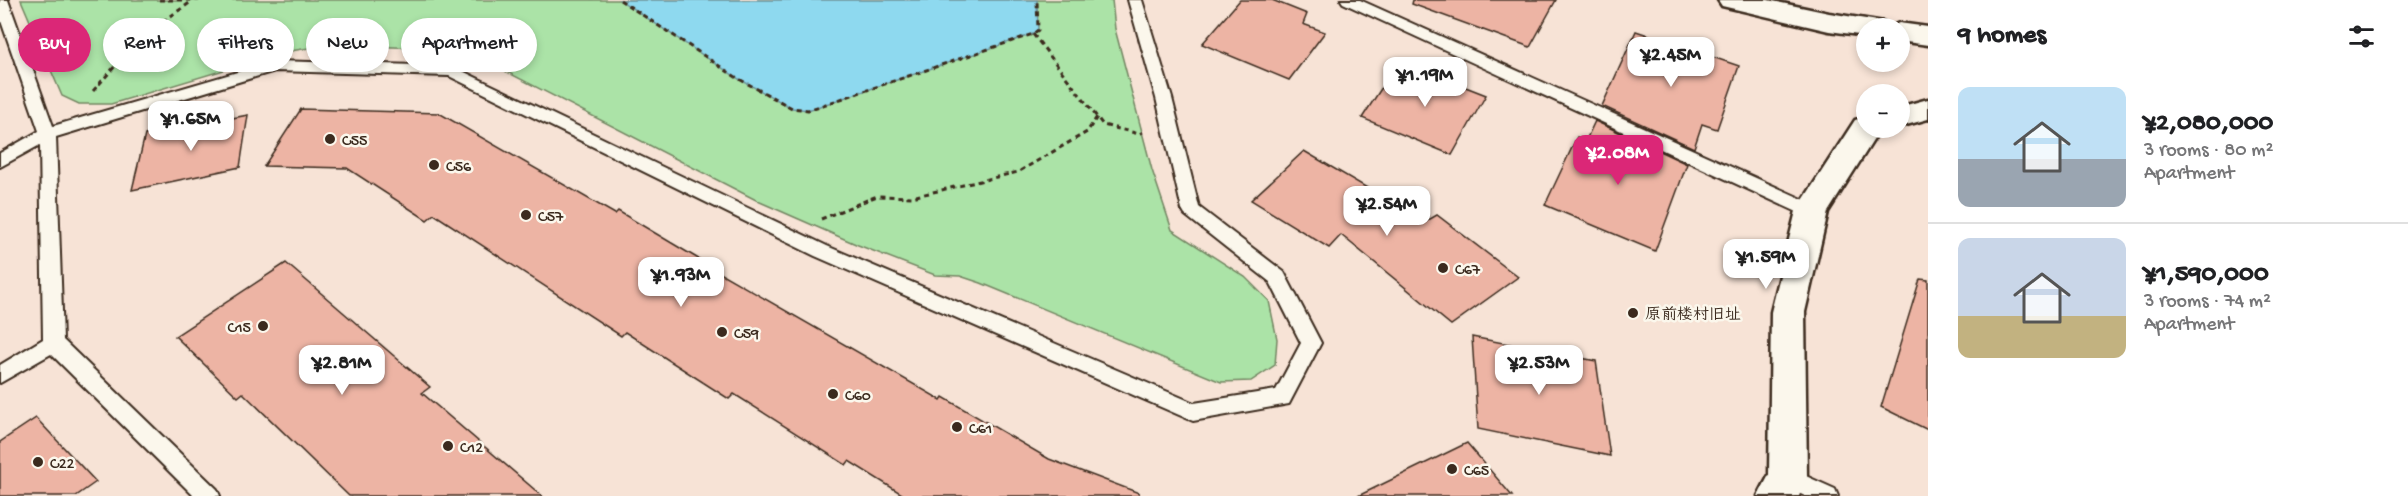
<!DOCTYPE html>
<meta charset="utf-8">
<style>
:root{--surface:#fff;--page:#f2f2f2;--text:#202124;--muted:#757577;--line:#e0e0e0;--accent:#db2777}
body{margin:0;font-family:"Gochi Hand","LXGW WenKai TC",sans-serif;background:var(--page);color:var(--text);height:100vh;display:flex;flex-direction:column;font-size:22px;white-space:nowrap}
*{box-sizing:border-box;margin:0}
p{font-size:20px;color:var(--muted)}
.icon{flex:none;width:33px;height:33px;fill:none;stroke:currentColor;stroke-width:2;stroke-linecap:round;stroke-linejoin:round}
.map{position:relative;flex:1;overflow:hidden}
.side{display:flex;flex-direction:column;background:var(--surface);width:480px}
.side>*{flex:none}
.top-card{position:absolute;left:18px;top:18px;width:570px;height:54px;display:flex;gap:12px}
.fabs{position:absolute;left:1856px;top:18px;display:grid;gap:12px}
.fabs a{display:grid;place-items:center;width:54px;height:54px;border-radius:50%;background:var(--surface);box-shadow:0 3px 9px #0003;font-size:30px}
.price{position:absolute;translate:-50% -51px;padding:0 14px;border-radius:12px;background:#fff;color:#222;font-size:20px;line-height:39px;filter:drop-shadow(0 2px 3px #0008)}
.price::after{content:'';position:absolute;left:50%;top:36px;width:18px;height:14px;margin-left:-9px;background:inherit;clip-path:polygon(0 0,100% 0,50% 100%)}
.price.on{background:var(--accent);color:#fff}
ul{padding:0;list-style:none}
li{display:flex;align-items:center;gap:18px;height:150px;padding:0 30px}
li+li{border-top:2px solid var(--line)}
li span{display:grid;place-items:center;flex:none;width:168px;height:120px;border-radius:12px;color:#555}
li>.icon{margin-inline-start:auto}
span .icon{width:72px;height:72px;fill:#fffc;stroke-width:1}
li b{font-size:26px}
h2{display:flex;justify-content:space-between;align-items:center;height:72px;padding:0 30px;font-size:26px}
.pill{padding:0 21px;border-radius:27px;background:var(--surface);box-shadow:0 3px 9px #0003;font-size:21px;line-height:54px}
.pill.on{background:var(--accent);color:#fff}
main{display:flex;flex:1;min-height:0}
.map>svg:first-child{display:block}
.green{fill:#abe3a7;stroke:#738662;stroke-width:1.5}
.water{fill:#8ed9ef;stroke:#6d939b;stroke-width:1.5}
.building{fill:#edb4a4;stroke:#3b2a1e;stroke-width:1.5}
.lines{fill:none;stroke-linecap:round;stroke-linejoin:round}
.service-casing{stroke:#3b2a1e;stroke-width:4}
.minor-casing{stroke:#3b2a1e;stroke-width:5}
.path{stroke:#3b2a1e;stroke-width:3;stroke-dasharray:5 4;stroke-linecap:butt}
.service{fill:#fbf7ec;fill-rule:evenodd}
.minor{fill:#fbf7ec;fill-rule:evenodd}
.poi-dot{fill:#3b2a1e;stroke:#fbf7ec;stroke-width:2}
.labels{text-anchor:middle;stroke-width:5;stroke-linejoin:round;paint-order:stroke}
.poi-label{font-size:16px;fill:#3b2a1e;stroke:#fbf7ec;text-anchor:start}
</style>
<main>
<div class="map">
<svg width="1928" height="496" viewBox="0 0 1928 496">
<rect width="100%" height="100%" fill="#f7e3d6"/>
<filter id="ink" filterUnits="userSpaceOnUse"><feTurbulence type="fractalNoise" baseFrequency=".0167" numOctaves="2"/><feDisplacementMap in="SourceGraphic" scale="12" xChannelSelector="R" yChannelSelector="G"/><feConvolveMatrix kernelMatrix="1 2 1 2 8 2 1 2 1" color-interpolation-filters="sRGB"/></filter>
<g filter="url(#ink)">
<path class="green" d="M21,0H1112L1115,29L1152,170L1172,230L1245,277L1269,301L1277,339L1275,365L1251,381L1221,382L981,283L960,276L935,275L858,245L760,202L501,69L454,54L425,48L328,45L284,52L111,104H79L62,96Z"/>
<path class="water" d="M620,0H1037L1038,30L1033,34L808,110L792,108L739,79Z"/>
<g class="building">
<path d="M1240,0H1272L1307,14L1303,24L1325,32L1289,80L1202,44Z"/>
<path d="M1413,0H1556L1530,47L1412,4Z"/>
<path d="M1636,31L1739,66L1717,129L1702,124L1694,148L1602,106Z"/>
<path d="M1399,61L1486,95L1452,155L1362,118Z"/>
<path d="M301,109L439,113L615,214L618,211L702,261L701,262L941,400L943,397L1049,459L1139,493V496H905L849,461L846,465L734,394L729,399L625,332L621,336L434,214L427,220L347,168L264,166Z"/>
<path d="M248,115L240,167L132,190L145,135Z"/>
<path d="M1595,121L1687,164L1655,251L1545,205L1577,137L1586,140Z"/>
<path d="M1304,151L1425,222L1437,215L1518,277L1451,325L1341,235L1329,248L1251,200Z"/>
<path d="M286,263L430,387L422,393L542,496H349L243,393L238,397L175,336Z"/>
<path d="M1920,279L1928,280V430L1881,407Z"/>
<path d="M1472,337L1596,361L1610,456L1478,429Z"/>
<path d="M36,418L96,482L76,496H0V442Z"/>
<path d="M1467,443L1512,496H1358Z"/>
</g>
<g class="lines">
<g class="service-casing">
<g id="service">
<path d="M0,0H8L53,126L275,61L452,66L827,246L1194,403L1276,390L1301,343L1270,282L1185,215L1182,210L1156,98L1128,0H1142L1172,98L1199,207L1284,272L1321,343L1289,404L1193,421L1186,418L815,256L449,76L275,71L56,137L63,340L217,489L220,496H194L51,354L0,383V365L43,339L40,145L0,167V153L39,131L0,18Z"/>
<path d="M1341,0H1360L1818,206L1821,211L1818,216L1812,218L1806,216L1343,3Z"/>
<path d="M1788,468L1835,489L1838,496H1805L1780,485L1777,478L1780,471Z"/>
</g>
</g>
<g class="minor-casing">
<g id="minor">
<path d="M1718,0H1768L1829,13L1884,22L1888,28H1866V36L1829,31L1722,6Z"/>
<path d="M1899,23L1928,27V45L1899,41V28H1888Z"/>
<path d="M1928,99V119L1899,127V107Z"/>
<path d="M1866,117V128H1881L1828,212L1805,312L1807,478L1799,496H1758L1769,475L1771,312L1796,211L1855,120Z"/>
</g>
</g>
<g class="path">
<path d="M159,0H199"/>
<path d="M620,0L739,79L792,108L808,110L1033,34L1038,30L1037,0"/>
<path d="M1033,34L1103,125L1139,134L1143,132"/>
<path d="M93,91L142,36L191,2"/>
<path d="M821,219L877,196L912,197L1018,172L1087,132L1097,117"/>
</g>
<use href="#service" class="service"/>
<use href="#minor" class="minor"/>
</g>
</g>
<g class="poi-dot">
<circle cx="330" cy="139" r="6"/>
<circle cx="434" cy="165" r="6"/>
<circle cx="526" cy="215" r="6"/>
<circle cx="1443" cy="268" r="6"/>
<circle cx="1633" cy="313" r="6"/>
<circle cx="263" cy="326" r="6"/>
<circle cx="722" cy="332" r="6"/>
<circle cx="833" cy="394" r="6"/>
<circle cx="957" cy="427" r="6"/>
<circle cx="448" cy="446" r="6"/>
<circle cx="38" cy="462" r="6"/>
<circle cx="1452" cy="469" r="6"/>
</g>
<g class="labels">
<g class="poi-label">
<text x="342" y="145">C55</text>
<text x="446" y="171">C56</text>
<text x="538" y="221">C57</text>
<text x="1455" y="274">C67</text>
<text x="1645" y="319">原前楼村旧址</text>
<text x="251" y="332" text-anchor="end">C15</text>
<text x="734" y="338">C59</text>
<text x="845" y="400">C60</text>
<text x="969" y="433">C61</text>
<text x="460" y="452">C12</text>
<text x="50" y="468">C22</text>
<text x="1464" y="475">C65</text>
</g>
</g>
</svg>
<div class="fabs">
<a>+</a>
<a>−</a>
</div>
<b class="price" style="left:1671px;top:88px">¥2.45M</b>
<b class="price" style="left:1425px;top:108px">¥1.19M</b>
<b class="price" style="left:191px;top:152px">¥1.65M</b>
<b class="price on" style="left:1618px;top:186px">¥2.08M</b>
<b class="price" style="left:1387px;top:237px">¥2.54M</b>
<b class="price" style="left:1766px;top:290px">¥1.59M</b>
<b class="price" style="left:681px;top:308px">¥1.93M</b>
<b class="price" style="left:342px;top:396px">¥2.81M</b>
<b class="price" style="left:1539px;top:396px">¥2.53M</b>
<div class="top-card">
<a class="pill on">Buy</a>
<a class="pill">Rent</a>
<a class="pill">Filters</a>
<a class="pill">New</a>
<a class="pill">Apartment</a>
</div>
</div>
<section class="side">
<h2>9 homes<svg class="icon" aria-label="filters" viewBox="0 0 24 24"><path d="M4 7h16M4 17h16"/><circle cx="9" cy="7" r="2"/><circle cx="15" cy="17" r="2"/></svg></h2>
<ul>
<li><span style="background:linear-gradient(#bfe0f5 60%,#9aa5b1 0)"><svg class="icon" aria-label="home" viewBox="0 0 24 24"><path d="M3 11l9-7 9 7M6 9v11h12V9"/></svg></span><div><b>¥2,080,000</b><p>3 rooms · 80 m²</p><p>Apartment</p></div></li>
<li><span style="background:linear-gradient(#c9d6e8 65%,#c2b280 0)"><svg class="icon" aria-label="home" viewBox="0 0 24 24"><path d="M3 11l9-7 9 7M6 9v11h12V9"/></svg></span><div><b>¥1,590,000</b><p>3 rooms · 74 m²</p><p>Apartment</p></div></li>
</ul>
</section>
</main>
